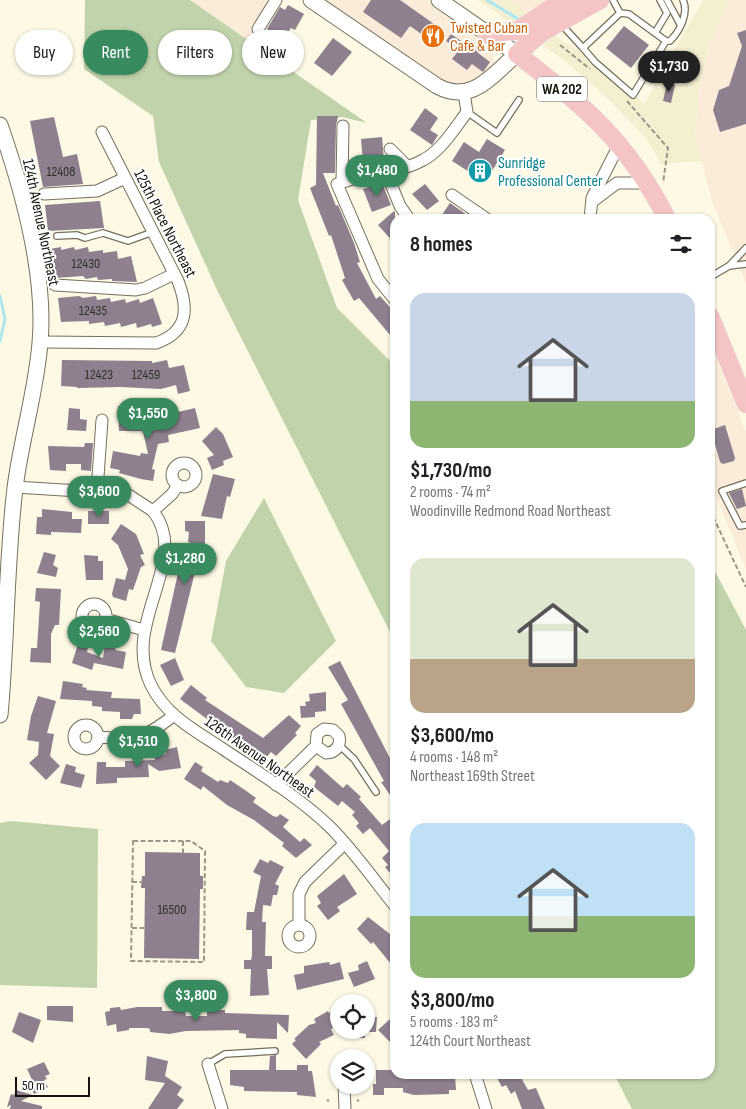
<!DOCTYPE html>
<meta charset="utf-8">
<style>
:root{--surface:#fff;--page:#f2f2f2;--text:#202124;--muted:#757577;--accent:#378b5e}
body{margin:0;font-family:"Sofia Sans Condensed",sans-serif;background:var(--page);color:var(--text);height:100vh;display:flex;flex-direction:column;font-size:19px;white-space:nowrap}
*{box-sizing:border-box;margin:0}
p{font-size:16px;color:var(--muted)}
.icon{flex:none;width:28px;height:28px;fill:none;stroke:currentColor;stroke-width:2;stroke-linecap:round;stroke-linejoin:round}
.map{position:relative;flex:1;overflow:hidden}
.side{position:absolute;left:390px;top:214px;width:325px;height:865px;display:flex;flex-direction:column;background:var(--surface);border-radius:15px;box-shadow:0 1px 4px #0004}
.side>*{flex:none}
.hud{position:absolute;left:15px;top:30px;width:300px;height:45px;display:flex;gap:10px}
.tools{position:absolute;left:330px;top:994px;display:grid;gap:10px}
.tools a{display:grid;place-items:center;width:45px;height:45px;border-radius:50%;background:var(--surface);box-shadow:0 1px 4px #0004;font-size:25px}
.scale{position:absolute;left:15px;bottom:12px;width:75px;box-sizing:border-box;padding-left:5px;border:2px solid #16140d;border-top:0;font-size:14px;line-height:18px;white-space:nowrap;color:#16140d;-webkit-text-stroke:4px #fff;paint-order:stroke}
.price{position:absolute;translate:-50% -42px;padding:0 11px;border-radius:18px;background:var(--accent);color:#fff;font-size:16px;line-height:32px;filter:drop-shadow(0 1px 2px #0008)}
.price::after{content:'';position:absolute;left:50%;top:30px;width:15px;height:11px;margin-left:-8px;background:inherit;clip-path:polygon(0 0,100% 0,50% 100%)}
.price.selected{background:#222;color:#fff}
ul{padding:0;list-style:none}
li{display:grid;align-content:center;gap:10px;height:265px;padding:0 20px}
li span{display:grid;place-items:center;height:155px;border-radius:15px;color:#555}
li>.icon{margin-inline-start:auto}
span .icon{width:90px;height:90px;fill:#fffc;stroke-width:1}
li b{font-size:21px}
h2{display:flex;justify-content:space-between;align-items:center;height:60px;padding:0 20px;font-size:21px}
.chip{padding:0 18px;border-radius:22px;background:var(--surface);box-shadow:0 1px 4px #0004;font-size:18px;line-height:45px}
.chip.selected{background:var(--accent);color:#fff}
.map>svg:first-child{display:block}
.commercial{fill:#faecd9}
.built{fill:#f5efd2}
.green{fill:#c0d3ac}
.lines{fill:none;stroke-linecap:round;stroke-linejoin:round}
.stream{stroke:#abe8ef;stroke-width:3}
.building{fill:#8e808f}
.lane-casing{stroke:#74705d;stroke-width:8}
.street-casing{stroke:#74705d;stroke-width:13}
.secondary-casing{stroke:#74705d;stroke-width:17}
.primary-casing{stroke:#e3e3e2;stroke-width:19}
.path{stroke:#9a9788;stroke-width:2;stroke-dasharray:5 2.5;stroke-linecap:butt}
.lane{stroke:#fff;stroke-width:5.5}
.street{stroke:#fff;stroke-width:11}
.secondary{stroke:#fff;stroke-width:15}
.primary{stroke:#f4c5c4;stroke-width:18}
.labels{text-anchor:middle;stroke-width:4;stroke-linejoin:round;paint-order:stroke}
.number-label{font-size:14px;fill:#342f2e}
.shield{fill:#fff;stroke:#5c5a56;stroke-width:1}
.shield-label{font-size:15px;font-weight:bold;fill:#16140d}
.food-label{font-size:16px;fill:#c56008;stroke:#fff;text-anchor:start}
.culture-label{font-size:16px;fill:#0d838f;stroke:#fff;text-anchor:start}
.street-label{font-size:16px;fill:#16140d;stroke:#fff}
</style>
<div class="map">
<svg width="746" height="1109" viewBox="0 0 746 1109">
<rect width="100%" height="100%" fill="#fdf9e4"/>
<g class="commercial">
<path d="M190,0H275L251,42Z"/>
<path d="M323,0H426L489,45L494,57L493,65L464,88L450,87Z"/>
<path d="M497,0H600L542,32Z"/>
<path d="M729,0H746V284L712,201L695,135L699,86L709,45Z"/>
<path d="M710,341L746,432V569L714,492L710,468Z"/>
</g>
<path class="built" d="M478,0H510L565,43L606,65L644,104L703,0H729L709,45L699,86L695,135L702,161L661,164L646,138L607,98L565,61Z"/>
<g class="green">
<path d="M85,0H190L367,123L342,117L311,120L298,200L337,308L395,366V642L218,292L159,162L153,116L84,69Z"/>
<path d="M264,498L336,641L284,693L246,687L211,641L226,561Z"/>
<path d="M710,562L746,630V1109H632L614,1074H710Z"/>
<path d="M11,821L98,829L97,988L0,985V823Z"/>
</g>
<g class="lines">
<g class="stream">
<path d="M487,0L518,19"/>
<path d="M0,296L5,319L0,341"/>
</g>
</g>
<g class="building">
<path d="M371,0H400L444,31L438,40L432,36L430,40L410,26L401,38L363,12Z"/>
<path d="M288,5L304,14L295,30L291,28L282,40L267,29L280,7L285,10Z"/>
<path d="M624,26L649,45L631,68L606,48Z"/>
<path d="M746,30V124L720,132L713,110L719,90L729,86L742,46L737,33Z"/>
<path d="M451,34L464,43L466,40L480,50L478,53L490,62L483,72L472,64L467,70L452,59L459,50L446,41Z"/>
<path d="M333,38L352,52L332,76L314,63Z"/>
<path d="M667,83L675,85L671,103L663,101Z"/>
<path d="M425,108L438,118L430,130L438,135L432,145L410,130Z"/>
<path d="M317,116H338L336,126L335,173H323L336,206L338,205L354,243L360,262L357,263L376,299L380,296L395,313V341L359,298L354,301L342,280L345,278L331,235L329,236L310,188L316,185Z"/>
<path d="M54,117L63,157L77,154L83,184L43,187L30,121Z"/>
<path d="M382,137L384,161L363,163L361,139Z"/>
<path d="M487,139L505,150L485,182L452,161L464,142L479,152Z"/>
<path d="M382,183L391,205L372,212L363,189Z"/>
<path d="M425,184L439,201L427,210L412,194Z"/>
<path d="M100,201L104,228L48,231L45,205Z"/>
<path d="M450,203L473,219H439Z"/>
<path d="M394,211L395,212V244L378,225Z"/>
<path d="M61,247V250L74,247L75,250L88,247L89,252L103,250V253L117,251L118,259L131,256L137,282L112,281V279L98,280L97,277L86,279L83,276L55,278L50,249Z"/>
<path d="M79,296L83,298L96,296L97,300L110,298L111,302L125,299L126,303L139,299L140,303L153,298L162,324L152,327L151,324L137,328L136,323L121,327L120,323L105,326L104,322L89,324V321L61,322L58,298Z"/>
<path d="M62,360L152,361V363L167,360L169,368L184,365L190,391L178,394L176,385L161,389L121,387L77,388V387L61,386Z"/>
<path d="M118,406H136V411H142V426L176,421L174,413L195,408L200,428L168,435L169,442L158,444L152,469L155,470L153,481L141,479L119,473L120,470L110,468L113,451L140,456L141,453L148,454L142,427V431H119Z"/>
<path d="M69,408L80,409V419L87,420L86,431L67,430Z"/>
<path d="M725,425L735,458L734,461L723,464L720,462L711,430Z"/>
<path d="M216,427L223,434L233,457L223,461L224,465L212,470L207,458L214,455L202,441Z"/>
<path d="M85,443H93L91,471L81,470V464H66V471L50,470L48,446L84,447Z"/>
<path d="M213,474L235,479L230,497L227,496L222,519L201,516Z"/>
<path d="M742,489L746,506L737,509L729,493Z"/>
<path d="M42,509L72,512V519H82L81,533L51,532V535L36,534L37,517H42Z"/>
<rect x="88" y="511" width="21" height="13"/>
<path d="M185,521H205V552L198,573L195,572L175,653L161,650L178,573L183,574L189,553L191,543L188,542L189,532L185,531Z"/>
<path d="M121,524L136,534L144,554L140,555L145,565L141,567L133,590L129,589L126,601L113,597L112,594L116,578L125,580L128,569L118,545L111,539Z"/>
<path d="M44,552L56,555L53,565L58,568L56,577L37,573Z"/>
<path d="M84,555L98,556V561H103V580H86Z"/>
<path d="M36,588L61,589L59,625H55L51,634V663L30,662L31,648H37L40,602L35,601Z"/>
<path d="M78,644L88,648L87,652L103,658L105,645L116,647L115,650L126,652L123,669L94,663L92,670L72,663Z"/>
<path d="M175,658L184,680L171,686L160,665Z"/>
<path d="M340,661L395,768V802L381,782L384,781L341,704L348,700L328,667Z"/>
<path d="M63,681L83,684L82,687L87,688L86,690L112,692L111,698L140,699L141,714H134L132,719H120V712L102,711V707L92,706V701L60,699Z"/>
<path d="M191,685L207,698L205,700L263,738L289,715L301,726L295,733L297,735L276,756L271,752L264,760L245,742H238L180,699Z"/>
<path d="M326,692V711L315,712V717L301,718L300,706H306L305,702L310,701L309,694Z"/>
<path d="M38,696L56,701L47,733L54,734L50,756L60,766L46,780L29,763L38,755L39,742L27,740L31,716Z"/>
<path d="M177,747L181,768L159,771L148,764L149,777L117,778V783L96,784L97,762H106V767H125V761L155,760L154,756L166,754L165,750Z"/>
<path d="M195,762L203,767L201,771L218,782L220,780L228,783L230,780L245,790L256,798L253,802L273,816L277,817L280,814L289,820L283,827L300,842L304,838L312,845L296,858L282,846L284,843L254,820L227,805L203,786L201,790L184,779Z"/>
<path d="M66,764L76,767L75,772L85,775L81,788L60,783Z"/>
<path d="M317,765L343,788L347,784L361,797L359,799L382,825L390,819L395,826V879L385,867L388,865L382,858L389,851L370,828L363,834L356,826L359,823L352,815L355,812L342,801L338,806L314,787L316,781L309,775Z"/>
<path d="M145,852L200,853V876H203V889H200L199,959L144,958L145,888H141L142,876H145Z"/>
<path d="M260,859L268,863L270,860L284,867L275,884L279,886L277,895H273L271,906L263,905L262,922H266L265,956H272V969H267L269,995L250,996L251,969H244V960H251L252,956V930H246L247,912H254L261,876L253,872Z"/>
<path d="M344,874L357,894L337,907L340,911L328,920L317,906L321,903L317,896Z"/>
<path d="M368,917L395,938V969L373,942L371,944L357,929Z"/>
<path d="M367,961L375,979L354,987L348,973L359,970L358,965Z"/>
<path d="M329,962L330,965L340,962L344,979L297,990L294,975L304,973V966Z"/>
<path d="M47,1006H73V1022L47,1020Z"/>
<path d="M120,1007L121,1010L137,1007H162V1011H185L186,1016H207V1010H225V1013L289,1015L288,1033L277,1022V1039L246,1038V1034L239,1033V1030L186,1031L169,1034L150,1032V1029L147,1028H129V1030L117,1032L116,1024L107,1026L105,1012L110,1011V1008Z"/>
<path d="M328,1011L329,1013L334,1011L339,1025L331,1029L334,1035L319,1042L321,1044L306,1059L292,1044L296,1040L294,1039L309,1025L316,1023L314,1019Z"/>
<path d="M19,1012L41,1020L33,1043L12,1032Z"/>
<path d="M366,1017H377L376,1032H366Z"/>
<path d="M390,1019L395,1024V1047L378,1030Z"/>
<rect x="350" y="1030" width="15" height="8"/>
<path d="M276,1055V1070H297V1065H308V1071H312L316,1097L297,1095V1092L244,1091V1087L230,1085V1070H269L270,1056Z"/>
<path d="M147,1056L168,1061L165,1076L182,1087L177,1095L184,1100L177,1109H148L165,1083L145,1080Z"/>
<path d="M44,1062L50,1074L45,1076L47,1079L44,1080L48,1087L34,1094L29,1084L33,1082L27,1069Z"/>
<path d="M376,1070H392L395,1074H455L456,1090H449V1094L414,1095L403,1092V1088H384V1095H373V1084H376Z"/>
<path d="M504,1074H519L528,1090L536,1088L545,1109H522L515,1091L511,1094L506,1085L502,1087L497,1078Z"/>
<path d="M16,1090L33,1095L21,1101L42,1106V1109H10L11,1105L7,1107L11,1094L14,1095Z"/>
</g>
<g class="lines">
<g class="lane-casing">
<g id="lane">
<path d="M667,0L680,24"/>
<path d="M620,13L629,14L666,41"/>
<path d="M561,24L583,48L620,13L613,0"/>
<path d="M655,33L667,13L660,0"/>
<path d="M583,48L595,62L633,95L666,41H670C680,31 689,13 683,0"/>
<path d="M467,112L497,133L519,100"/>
<path d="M57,236L77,235L85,238L103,233L128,241L153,232"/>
<path d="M729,266L746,264"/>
<path d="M710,277L729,266L746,248"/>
<path d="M746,483L722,491L740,526L746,525"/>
<path d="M339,745L354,759L376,792"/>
<path d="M208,1064L225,1054L275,1051"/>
</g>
</g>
<g class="street-casing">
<g id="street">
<path d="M258,29L276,0"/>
<path d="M390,149L407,166"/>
<path d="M386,172L400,206L409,219"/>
<path d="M342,181L343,126"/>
<path d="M44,194L97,191L125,178"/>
<path d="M452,195L487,219"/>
<path d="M593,201L617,183H648"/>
<path d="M590,219L592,198L620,143"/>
<path d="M55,285L136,290L145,288L174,274"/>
<path d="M395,300L378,279L337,184C364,173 396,175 423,160C441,151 455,128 467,112L464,93"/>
<path d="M41,342L156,343C188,332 189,309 178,281L102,132"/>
<circle cx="184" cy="475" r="12"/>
<path d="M178,485L172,494L153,511C192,561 120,622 151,685C166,716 196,731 223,749C259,773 299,797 330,827C354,851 374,880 395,906"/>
<path d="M15,487L127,494L153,511"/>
<path d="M97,491L102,420"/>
<circle cx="94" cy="616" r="12"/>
<path d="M105,619L144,630"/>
<circle cx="86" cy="737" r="12"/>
<path d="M98,737C136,740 142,740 173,716"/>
<path d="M276,785L316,746L326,753C336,753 341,745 339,736L333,730L324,729L317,734L316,746"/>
<circle cx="299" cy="936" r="11"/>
<path d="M299,925V894L305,882L344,844"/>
<path d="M208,1064L222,1109"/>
<path d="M475,1074L486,1109"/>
<path d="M344,1085L345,1109"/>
</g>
</g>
<g class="secondary-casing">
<g id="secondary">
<path d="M311,0L437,86C472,105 492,75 517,54L439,0"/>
<path d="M0,125C22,188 46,275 40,343C36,392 21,440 15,488C6,564 7,640 0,715"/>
</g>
</g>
<g class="primary-casing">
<g id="primary">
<path d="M600,0L542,32L517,54C584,106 628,141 667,219"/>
<path d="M486,33L517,31L553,7L587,2"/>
<path d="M710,316L746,404"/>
</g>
</g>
<g class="path">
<path d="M560,45L590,69"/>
<path d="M627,101L668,148L663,183"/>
<path d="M710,510L746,587"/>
<path d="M133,841H191L205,851L204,962L131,961Z"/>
<path d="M183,841V853"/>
<path d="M132,882H142"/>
<path d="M132,928H144"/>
<path d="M327,1100L329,1101"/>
<path d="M357,1101L359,1100"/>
</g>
<use href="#lane" class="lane"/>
<use href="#street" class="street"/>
<use href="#secondary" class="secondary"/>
<use href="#primary" class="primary"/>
</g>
<defs>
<g id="restaurant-disc" transform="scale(1.25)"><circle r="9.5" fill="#e8710a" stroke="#fff"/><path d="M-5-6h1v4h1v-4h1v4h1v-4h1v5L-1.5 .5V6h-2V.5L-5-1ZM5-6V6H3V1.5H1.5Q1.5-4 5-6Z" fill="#fff"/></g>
<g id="building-disc" transform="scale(1.25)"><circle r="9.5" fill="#0f9aa8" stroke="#fff"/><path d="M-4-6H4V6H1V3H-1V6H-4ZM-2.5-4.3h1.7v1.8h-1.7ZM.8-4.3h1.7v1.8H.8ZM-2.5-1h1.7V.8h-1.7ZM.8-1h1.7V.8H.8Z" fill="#fff"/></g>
</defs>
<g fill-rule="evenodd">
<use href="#restaurant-disc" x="433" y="36"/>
<use href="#building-disc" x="480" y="171"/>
</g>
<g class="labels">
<g class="number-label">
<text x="61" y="176">12408</text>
<text x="86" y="268">12430</text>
<text x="93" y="315">12435</text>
<text x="99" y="379">12423</text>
<text x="146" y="379">12459</text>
<text x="172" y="914">16500</text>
</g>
<rect class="shield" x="537" y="76.5" width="50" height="25" rx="4"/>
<g class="shield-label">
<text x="562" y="94">WA 202</text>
</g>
<g class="food-label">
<text x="450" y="33">Twisted Cuban<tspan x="450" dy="18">Cafe &amp; Bar</tspan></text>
</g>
<g class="culture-label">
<text x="498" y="168">Sunridge<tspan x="498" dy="18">Professional Center</tspan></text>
</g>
<g class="street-label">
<text transform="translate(42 222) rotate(78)" y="6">124th Avenue Northeast</text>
<text transform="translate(166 223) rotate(63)" y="6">125th Place Northeast</text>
<text transform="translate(260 756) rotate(35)" y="6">126th Avenue Northeast</text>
</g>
</g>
</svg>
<div class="tools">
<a><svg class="icon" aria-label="locate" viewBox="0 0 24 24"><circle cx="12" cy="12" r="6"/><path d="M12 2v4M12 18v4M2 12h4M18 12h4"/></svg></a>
<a><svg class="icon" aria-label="layers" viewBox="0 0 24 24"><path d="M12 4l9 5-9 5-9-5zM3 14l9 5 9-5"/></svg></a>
</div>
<div class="scale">50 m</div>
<b class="price selected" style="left:669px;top:93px">$1,730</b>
<b class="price" style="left:377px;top:197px">$1,480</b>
<b class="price" style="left:148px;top:440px">$1,550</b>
<b class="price" style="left:99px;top:518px">$3,600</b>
<b class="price" style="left:185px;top:585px">$1,280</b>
<b class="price" style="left:99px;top:658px">$2,560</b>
<b class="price" style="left:138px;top:768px">$1,510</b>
<b class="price" style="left:196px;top:1022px">$3,800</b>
<div class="hud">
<a class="chip">Buy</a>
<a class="chip selected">Rent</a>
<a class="chip">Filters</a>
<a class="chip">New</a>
</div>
<section class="side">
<h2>8 homes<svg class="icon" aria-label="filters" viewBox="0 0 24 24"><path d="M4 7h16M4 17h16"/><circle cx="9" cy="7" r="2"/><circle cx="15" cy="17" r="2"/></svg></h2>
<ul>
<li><span style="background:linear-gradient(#c9d6e8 70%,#8fb573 0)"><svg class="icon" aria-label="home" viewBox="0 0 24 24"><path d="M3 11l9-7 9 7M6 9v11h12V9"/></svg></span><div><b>$1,730/mo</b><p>2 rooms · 74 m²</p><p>Woodinville Redmond Road Northeast</p></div></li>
<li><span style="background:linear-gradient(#dfe7d0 65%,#b9a48a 0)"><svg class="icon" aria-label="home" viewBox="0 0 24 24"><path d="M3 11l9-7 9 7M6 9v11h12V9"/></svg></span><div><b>$3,600/mo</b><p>4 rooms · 148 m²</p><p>Northeast 169th Street</p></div></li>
<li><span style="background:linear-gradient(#bfe0f5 60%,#8fb573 0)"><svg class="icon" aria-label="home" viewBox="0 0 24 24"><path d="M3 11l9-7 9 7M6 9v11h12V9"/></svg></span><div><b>$3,800/mo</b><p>5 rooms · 183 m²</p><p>124th Court Northeast</p></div></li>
</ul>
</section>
</div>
